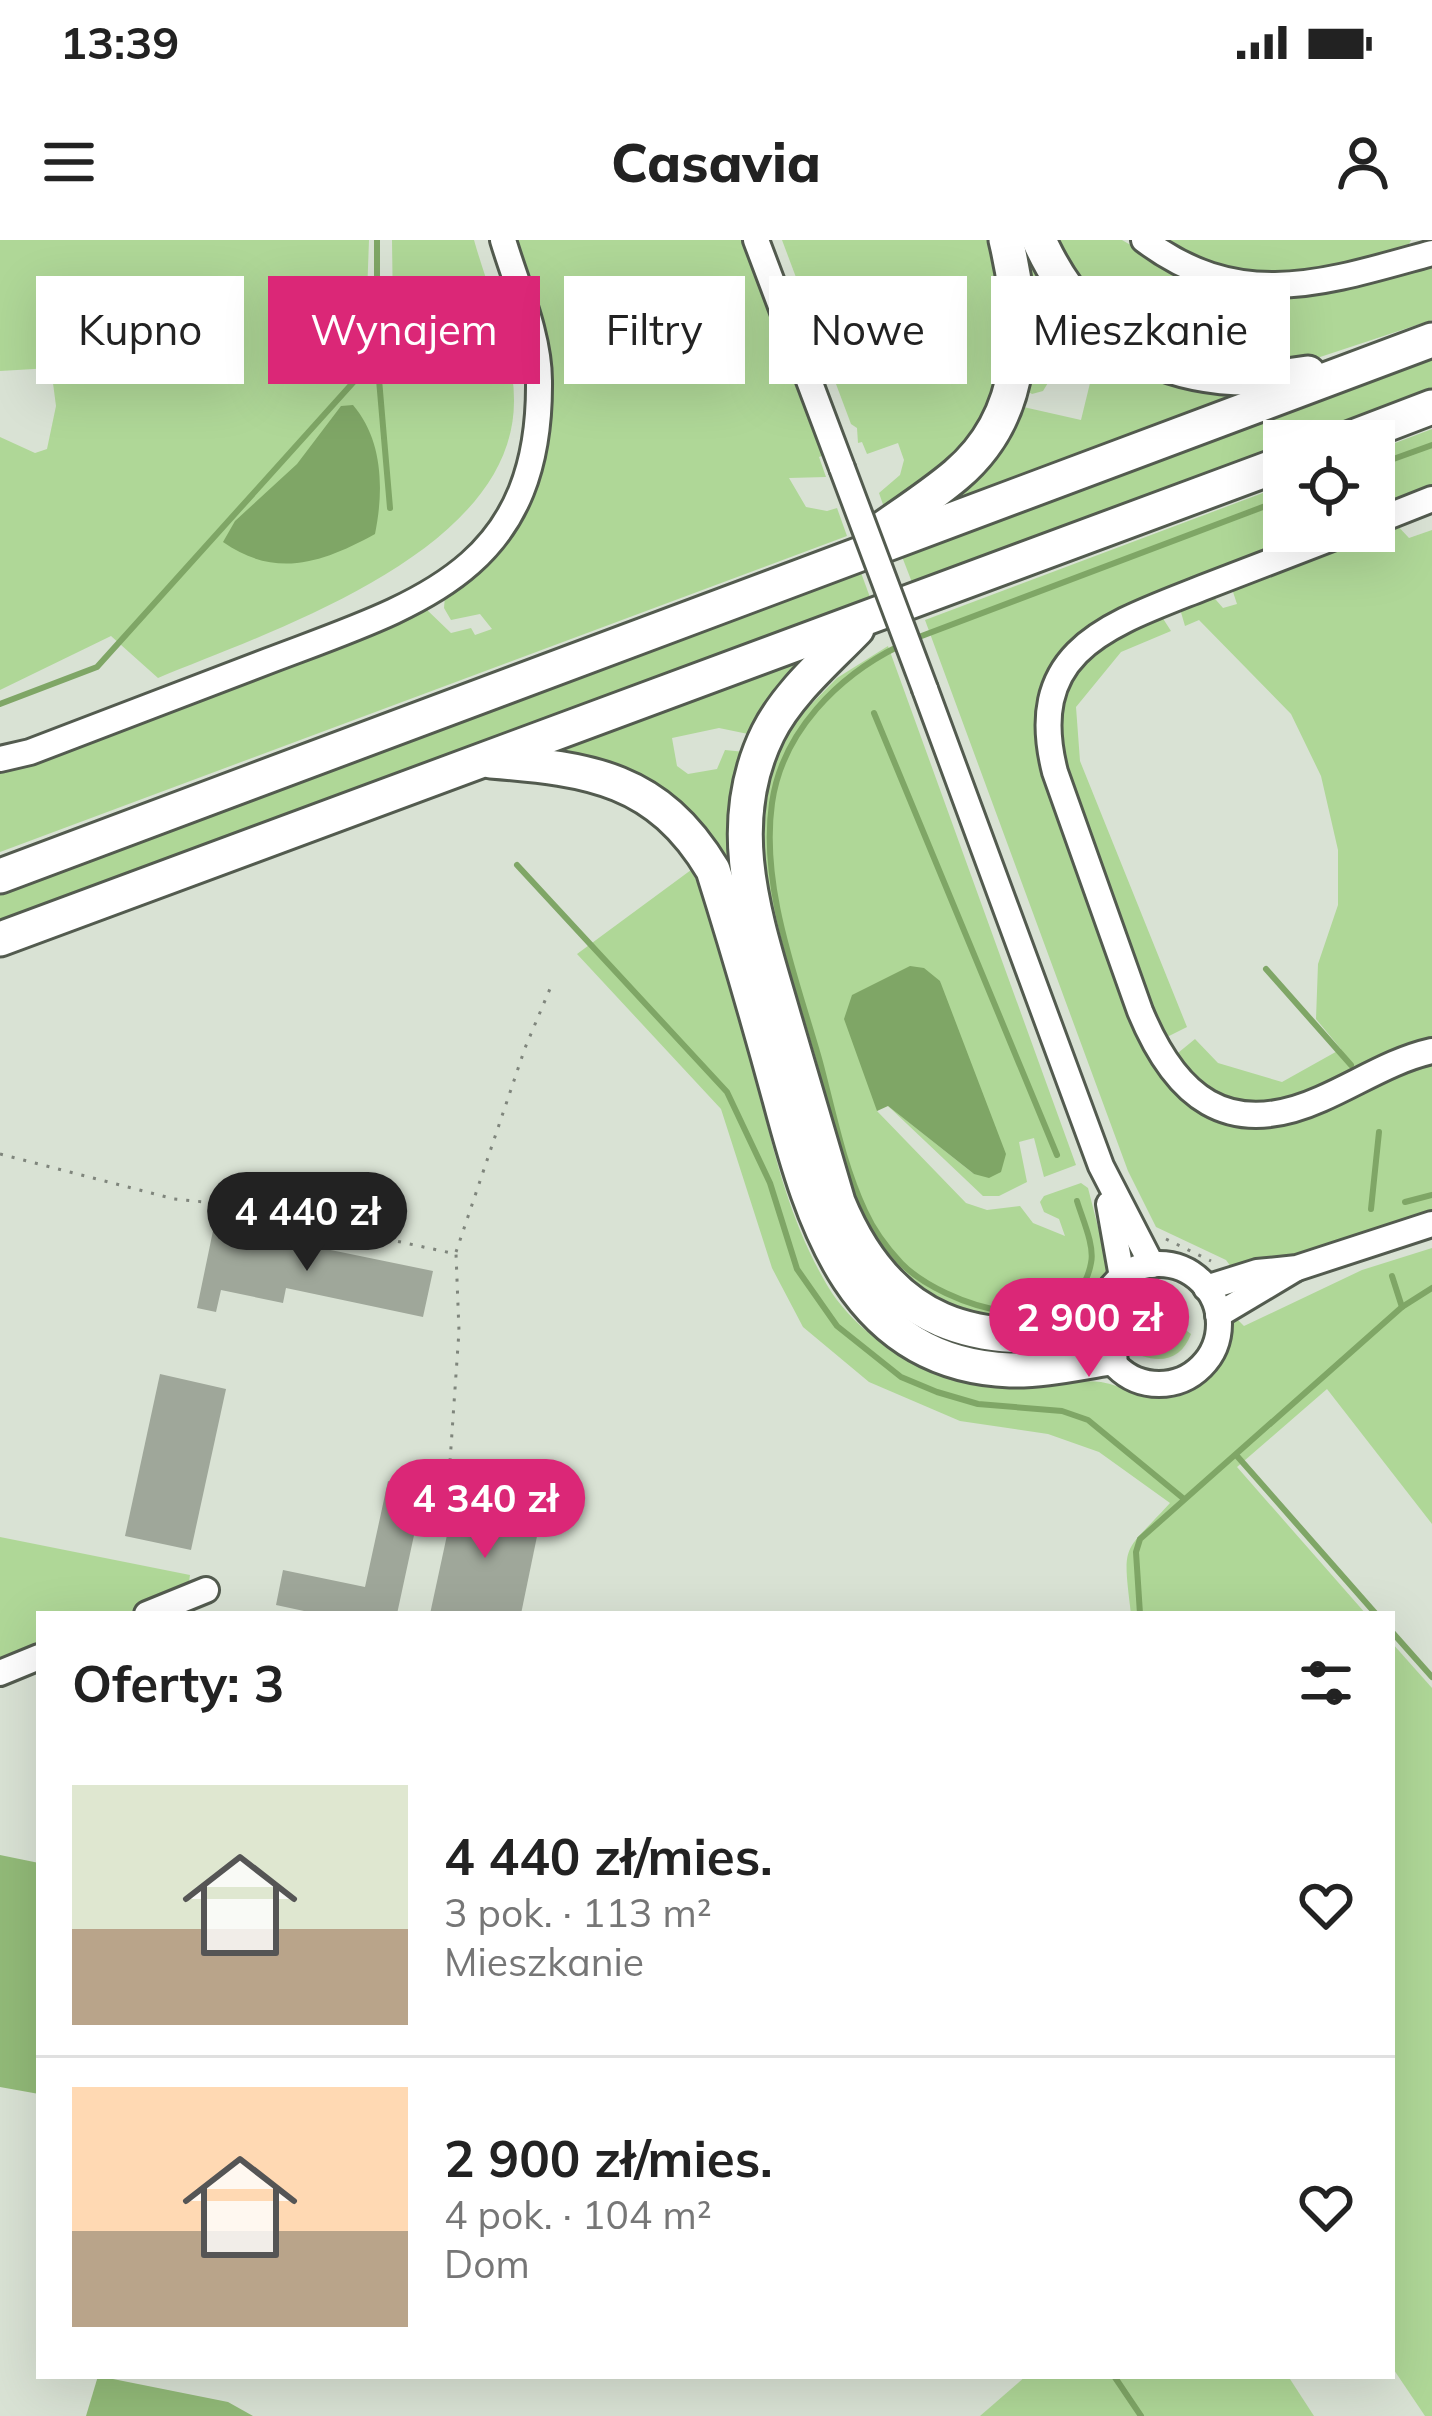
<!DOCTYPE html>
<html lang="pl">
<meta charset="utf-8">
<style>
:root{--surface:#fff;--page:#f2f2f2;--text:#222;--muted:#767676;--line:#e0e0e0;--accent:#db2777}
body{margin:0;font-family:Mulish,sans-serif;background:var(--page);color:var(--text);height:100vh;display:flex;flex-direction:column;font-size:45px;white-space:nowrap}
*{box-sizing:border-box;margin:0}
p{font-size:39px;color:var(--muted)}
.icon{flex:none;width:66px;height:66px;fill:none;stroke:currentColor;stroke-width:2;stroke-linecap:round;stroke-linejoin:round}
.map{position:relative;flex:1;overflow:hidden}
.side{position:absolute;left:36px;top:1371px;width:1359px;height:768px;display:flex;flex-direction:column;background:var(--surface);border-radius:0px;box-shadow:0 12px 48px #0002}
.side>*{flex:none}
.hud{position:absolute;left:36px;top:36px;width:1362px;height:108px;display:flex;gap:24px}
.tools{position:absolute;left:1263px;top:180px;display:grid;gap:24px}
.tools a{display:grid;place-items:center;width:132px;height:132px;border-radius:0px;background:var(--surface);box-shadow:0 12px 48px #0002;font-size:60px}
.price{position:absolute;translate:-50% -102px;padding:0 27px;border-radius:42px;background:var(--accent);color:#fff;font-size:39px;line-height:78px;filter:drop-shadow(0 3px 6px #0008)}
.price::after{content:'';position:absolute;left:50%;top:72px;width:36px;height:27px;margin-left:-18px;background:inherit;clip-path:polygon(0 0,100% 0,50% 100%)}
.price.selected{background:#222;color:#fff}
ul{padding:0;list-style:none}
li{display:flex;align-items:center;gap:36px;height:300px;padding:0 36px}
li+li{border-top:3px solid var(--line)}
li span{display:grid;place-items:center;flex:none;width:336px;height:240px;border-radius:0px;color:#555}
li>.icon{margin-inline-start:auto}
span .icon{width:144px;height:144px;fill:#fffc;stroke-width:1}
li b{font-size:51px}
h2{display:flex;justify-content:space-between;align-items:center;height:144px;padding:0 36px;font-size:51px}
.pill{padding:0 42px;border-radius:0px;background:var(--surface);box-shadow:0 12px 48px #0002;font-size:42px;line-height:108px}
.pill.selected{background:var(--accent);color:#fff}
.status{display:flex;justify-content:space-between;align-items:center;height:84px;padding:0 60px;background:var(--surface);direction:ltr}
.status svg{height:33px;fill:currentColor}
header{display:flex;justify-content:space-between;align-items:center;height:156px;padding:0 36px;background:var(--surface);font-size:54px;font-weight:800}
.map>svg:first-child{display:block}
.green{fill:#afd797}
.forest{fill:#92ba78}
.water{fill:#7fa666}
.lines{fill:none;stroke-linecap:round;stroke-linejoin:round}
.stream{stroke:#7fa666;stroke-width:6}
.building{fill:#9fa79a}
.minor-casing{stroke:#535b4f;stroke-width:30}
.highway-casing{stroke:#535b4f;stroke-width:39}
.path{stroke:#7f857c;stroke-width:3;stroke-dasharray:3 9;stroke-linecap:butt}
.minor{stroke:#fff;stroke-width:24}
.highway{stroke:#fff;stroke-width:33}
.minor-bridge-casing{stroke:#535b4f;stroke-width:30;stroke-linecap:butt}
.minor-bridge{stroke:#fff;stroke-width:24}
</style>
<div class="status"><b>13:39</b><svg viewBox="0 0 49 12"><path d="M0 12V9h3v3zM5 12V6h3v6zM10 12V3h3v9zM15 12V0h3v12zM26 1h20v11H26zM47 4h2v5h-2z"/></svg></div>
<header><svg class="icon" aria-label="menu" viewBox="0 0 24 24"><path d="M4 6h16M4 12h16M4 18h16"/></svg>Casavia<svg class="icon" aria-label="person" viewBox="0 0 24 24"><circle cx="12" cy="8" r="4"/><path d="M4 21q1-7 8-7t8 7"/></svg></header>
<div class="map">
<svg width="1432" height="2176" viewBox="0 0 1432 2176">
<rect width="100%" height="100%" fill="#d9e2d4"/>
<g class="green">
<path d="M0,0H369L365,110L393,74L392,0H474C488,50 514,108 514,160C515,312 273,390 158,438L111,396L0,450V197L35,213L47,209L56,166L51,128L0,131Z"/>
<path d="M514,0H744L824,215L819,217L826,237L789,238L806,267L827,271L837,268L847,296L0,612V529L425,368L451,393L471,388L475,395L492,389L480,374L451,380L444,368L445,356C469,338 483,317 501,293C511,279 526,263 534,247C571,166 536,80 514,0Z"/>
<path d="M782,0H997C1011,58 1011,163 967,209C943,233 913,254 887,276L879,253L900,235L904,220L898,203L867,214L862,202L858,203L857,188L851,184Z"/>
<path d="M1016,0H1028L1065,65L1249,153L941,266L1019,166L1081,180L1090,143L1054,133L1043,151L1032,154L1024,149Z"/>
<path d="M1050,0H1122L1191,40L1265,56L1328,53L1432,18V80L1302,123L1200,124L1113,83Z"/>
<path d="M1157,0H1411L1407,8C1301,41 1260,47 1157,0Z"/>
<path d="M1432,118V153L1302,201H1284V208L913,345L901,314Z"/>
<path d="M1432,189V250L1374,272V211Z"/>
<path d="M1284,245V291H1324C1280,308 1236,325 1193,341C1102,377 1015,406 1042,526L1140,800C1161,841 1185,858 1225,880L1432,821V970L1236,1034L1226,1020L1156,987L1128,931L925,380Z"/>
<path d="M1395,283L1409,298L1432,290V799C1337,823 1261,919 1173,817L1195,799L1218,823L1282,842L1341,809L1316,779L1318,724L1338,665V610L1321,536L1291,474L1199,380L1185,386L1180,369L1210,353L1223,368L1237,364L1233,352L1238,342Z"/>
<path d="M860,330L871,360L0,683V649Z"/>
<path d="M1162,377L1171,391L1121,412L1076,467L1080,521L1187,787L1169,796L1161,793C1132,718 1039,525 1064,453C1079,410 1123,392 1162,377Z"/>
<path d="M888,406L1076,925L1044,937L1034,898L1019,902L1027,942L999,956H983L887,865L974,934L940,741L877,871L966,963L987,970L1020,966L1033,983L1065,996L1059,979L1044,972L1040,962L1044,956L1081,943L1088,948L1109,1030L1083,1079L1070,1087L955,1078L868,1006L755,626L761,555L787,489L837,438Z"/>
<path d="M808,416L753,495L719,488L672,498L677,526L688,534L717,529L725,510L745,512L729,603L750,703L698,591L544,516Z"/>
<path d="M691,630C758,759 753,919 827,1045C850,1084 890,1113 931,1130C966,1145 1000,1151 1037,1147C1057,1145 1081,1139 1101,1142C1133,1148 1164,1172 1196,1147C1220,1129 1217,1097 1237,1079L1244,1086L1362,1030L1432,1008V1284L1327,1149L1237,1227L1366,1374H1131C1122,1300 1123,1315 1170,1263L1099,1212L1048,1194L960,1181L869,1142L803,1087L772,1028L721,869L577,714Z"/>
<path d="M1158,1053L1182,1063L1178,1074L1159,1079L1162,1092L1183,1088L1191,1094C1183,1116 1165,1124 1142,1116L1125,1091L1137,1061Z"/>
<path d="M0,1297L190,1335L188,1349L124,1374H39V1407L0,1422Z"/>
<path d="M1392,1403L1432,1448V2176H1425L1392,2127Z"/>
<path d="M1026,2136H1288L1314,2176H980Z"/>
</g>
<g class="forest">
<path d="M0,1615L39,1623V1854L0,1847Z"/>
<path d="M98,2136L228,2162L253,2176H86Z"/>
</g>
<g class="water">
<path d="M353,165C383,200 384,250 375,294C322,323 276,339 223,302L235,281L297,224L341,166Z"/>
<path d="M910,726L924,728L940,741L1006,914L1001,932L989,938L974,934L888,866L877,871L844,779L852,755Z"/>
</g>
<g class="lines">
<g class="stream">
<path d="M377,0V116L390,268"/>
<path d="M1374,226L1432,205"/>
<path d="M911,400L1284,259"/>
<path d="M899,406C838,436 782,492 772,563C760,648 797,740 820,822C833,871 843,924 865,971C874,991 886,1007 901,1023C943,1066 1075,1109 1091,1023C1095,1006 1082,978 1077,961"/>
<path d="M0,464L97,427L377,116"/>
<path d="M874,473L1057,915"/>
<path d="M517,625L727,852L770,943L797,1029L837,1086L901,1137L937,1152L978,1164L1062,1171L1088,1180L1184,1259"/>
<path d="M1266,729L1351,825"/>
<path d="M1405,962L1432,955"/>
<path d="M1371,969L1379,892"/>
<path d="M1392,1036L1402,1067"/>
<path d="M1237,1216L1376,1374"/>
<path d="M1140,1374L1136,1312L1140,1299L1402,1067L1432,1048"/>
<path d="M1392,1392L1432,1437"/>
<path d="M1114,2136L1141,2176"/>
</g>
</g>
<g class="building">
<path d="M214,986L433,1031L423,1077L286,1048L283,1063L221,1050L216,1072L197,1068Z"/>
<path d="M160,1134L226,1149L191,1310L125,1296Z"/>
<path d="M388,1241L424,1249L397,1374H318L276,1365L283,1330L365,1347Z"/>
<path d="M455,1258L541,1277L521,1374H430Z"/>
</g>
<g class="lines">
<g class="minor-casing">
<g id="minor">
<path d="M756,0L842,228"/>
<path d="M1144,0C1241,73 1326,42 1432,13"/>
<path d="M1374,282L1432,259"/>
<path d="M1350,291C1301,310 1252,329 1202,348C1109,385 1024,410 1055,532L1140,771C1175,856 1227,901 1321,859C1358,843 1392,820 1432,811"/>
<path d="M925,449L1101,926L1152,1025"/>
<path d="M0,519L30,512C109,482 189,451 268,421C418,364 541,332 539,141C539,94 516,44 503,0"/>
<path d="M1109,964L1122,1037"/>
<circle cx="1159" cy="1084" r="60"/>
<path d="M1206,1048L1257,1032L1297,1028L1432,984"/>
<path d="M1218,1075L1295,1029"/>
<path d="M147,1374L206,1350"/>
<path d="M0,1433L39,1417"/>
</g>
</g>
<g class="highway-casing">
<g id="highway">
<path d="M1039,0C1091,115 1187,153 1308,133"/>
<path d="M1343,201L1432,167"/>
<path d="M872,296C900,276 930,257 956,235C1028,174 1026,83 1006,0"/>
<path d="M857,389C826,421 788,453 768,493C721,588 757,683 784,778C802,839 820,901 838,962C889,1086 976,1109 1099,1090"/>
<path d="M491,521C590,529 658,538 713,630C737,706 759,782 780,859C813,983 854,1124 1010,1130C1043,1131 1077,1123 1110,1118"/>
<path d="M0,636L1432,100"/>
<path d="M0,699L1284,223"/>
</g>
</g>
<g class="path">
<path d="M0,914L174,959L225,964L456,1014L459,1091L449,1236L440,1237"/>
<path d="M1166,999L1211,1021"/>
<path d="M456,1012L525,808L552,744"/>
</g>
<use href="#minor" class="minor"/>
<use href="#highway" class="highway"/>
<g class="minor-bridge-casing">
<path id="minor-bridge" d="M842,228L925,449"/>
</g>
<use href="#minor-bridge" class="minor-bridge"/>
</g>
</svg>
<div class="tools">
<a><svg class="icon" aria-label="locate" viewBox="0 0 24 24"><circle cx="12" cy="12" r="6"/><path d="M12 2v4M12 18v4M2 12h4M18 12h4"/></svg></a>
</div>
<b class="price selected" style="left:307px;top:1034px">4 440 zł</b>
<b class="price" style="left:1089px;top:1140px">2 900 zł</b>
<b class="price" style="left:485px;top:1321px">4 340 zł</b>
<div class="hud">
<a class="pill">Kupno</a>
<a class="pill selected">Wynajem</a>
<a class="pill">Filtry</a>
<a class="pill">Nowe</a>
<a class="pill">Mieszkanie</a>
</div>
<section class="side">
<h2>Oferty: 3<svg class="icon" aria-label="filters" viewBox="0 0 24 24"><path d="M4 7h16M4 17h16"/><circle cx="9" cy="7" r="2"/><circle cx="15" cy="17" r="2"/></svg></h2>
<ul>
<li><span style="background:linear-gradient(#dfe7d0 60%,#b9a48a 0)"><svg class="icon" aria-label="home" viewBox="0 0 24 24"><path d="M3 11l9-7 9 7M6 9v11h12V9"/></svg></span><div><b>4 440 zł/mies.</b><p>3 pok. · 113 m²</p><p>Mieszkanie</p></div><svg class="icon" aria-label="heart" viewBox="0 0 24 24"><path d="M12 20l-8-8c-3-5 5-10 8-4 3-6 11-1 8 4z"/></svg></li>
<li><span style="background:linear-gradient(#ffd9b3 60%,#b9a48a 0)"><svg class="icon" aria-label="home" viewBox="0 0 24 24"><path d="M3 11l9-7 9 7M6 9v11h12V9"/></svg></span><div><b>2 900 zł/mies.</b><p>4 pok. · 104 m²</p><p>Dom</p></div><svg class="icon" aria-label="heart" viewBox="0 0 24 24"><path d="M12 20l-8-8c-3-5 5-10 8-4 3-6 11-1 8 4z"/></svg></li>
</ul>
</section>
</div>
